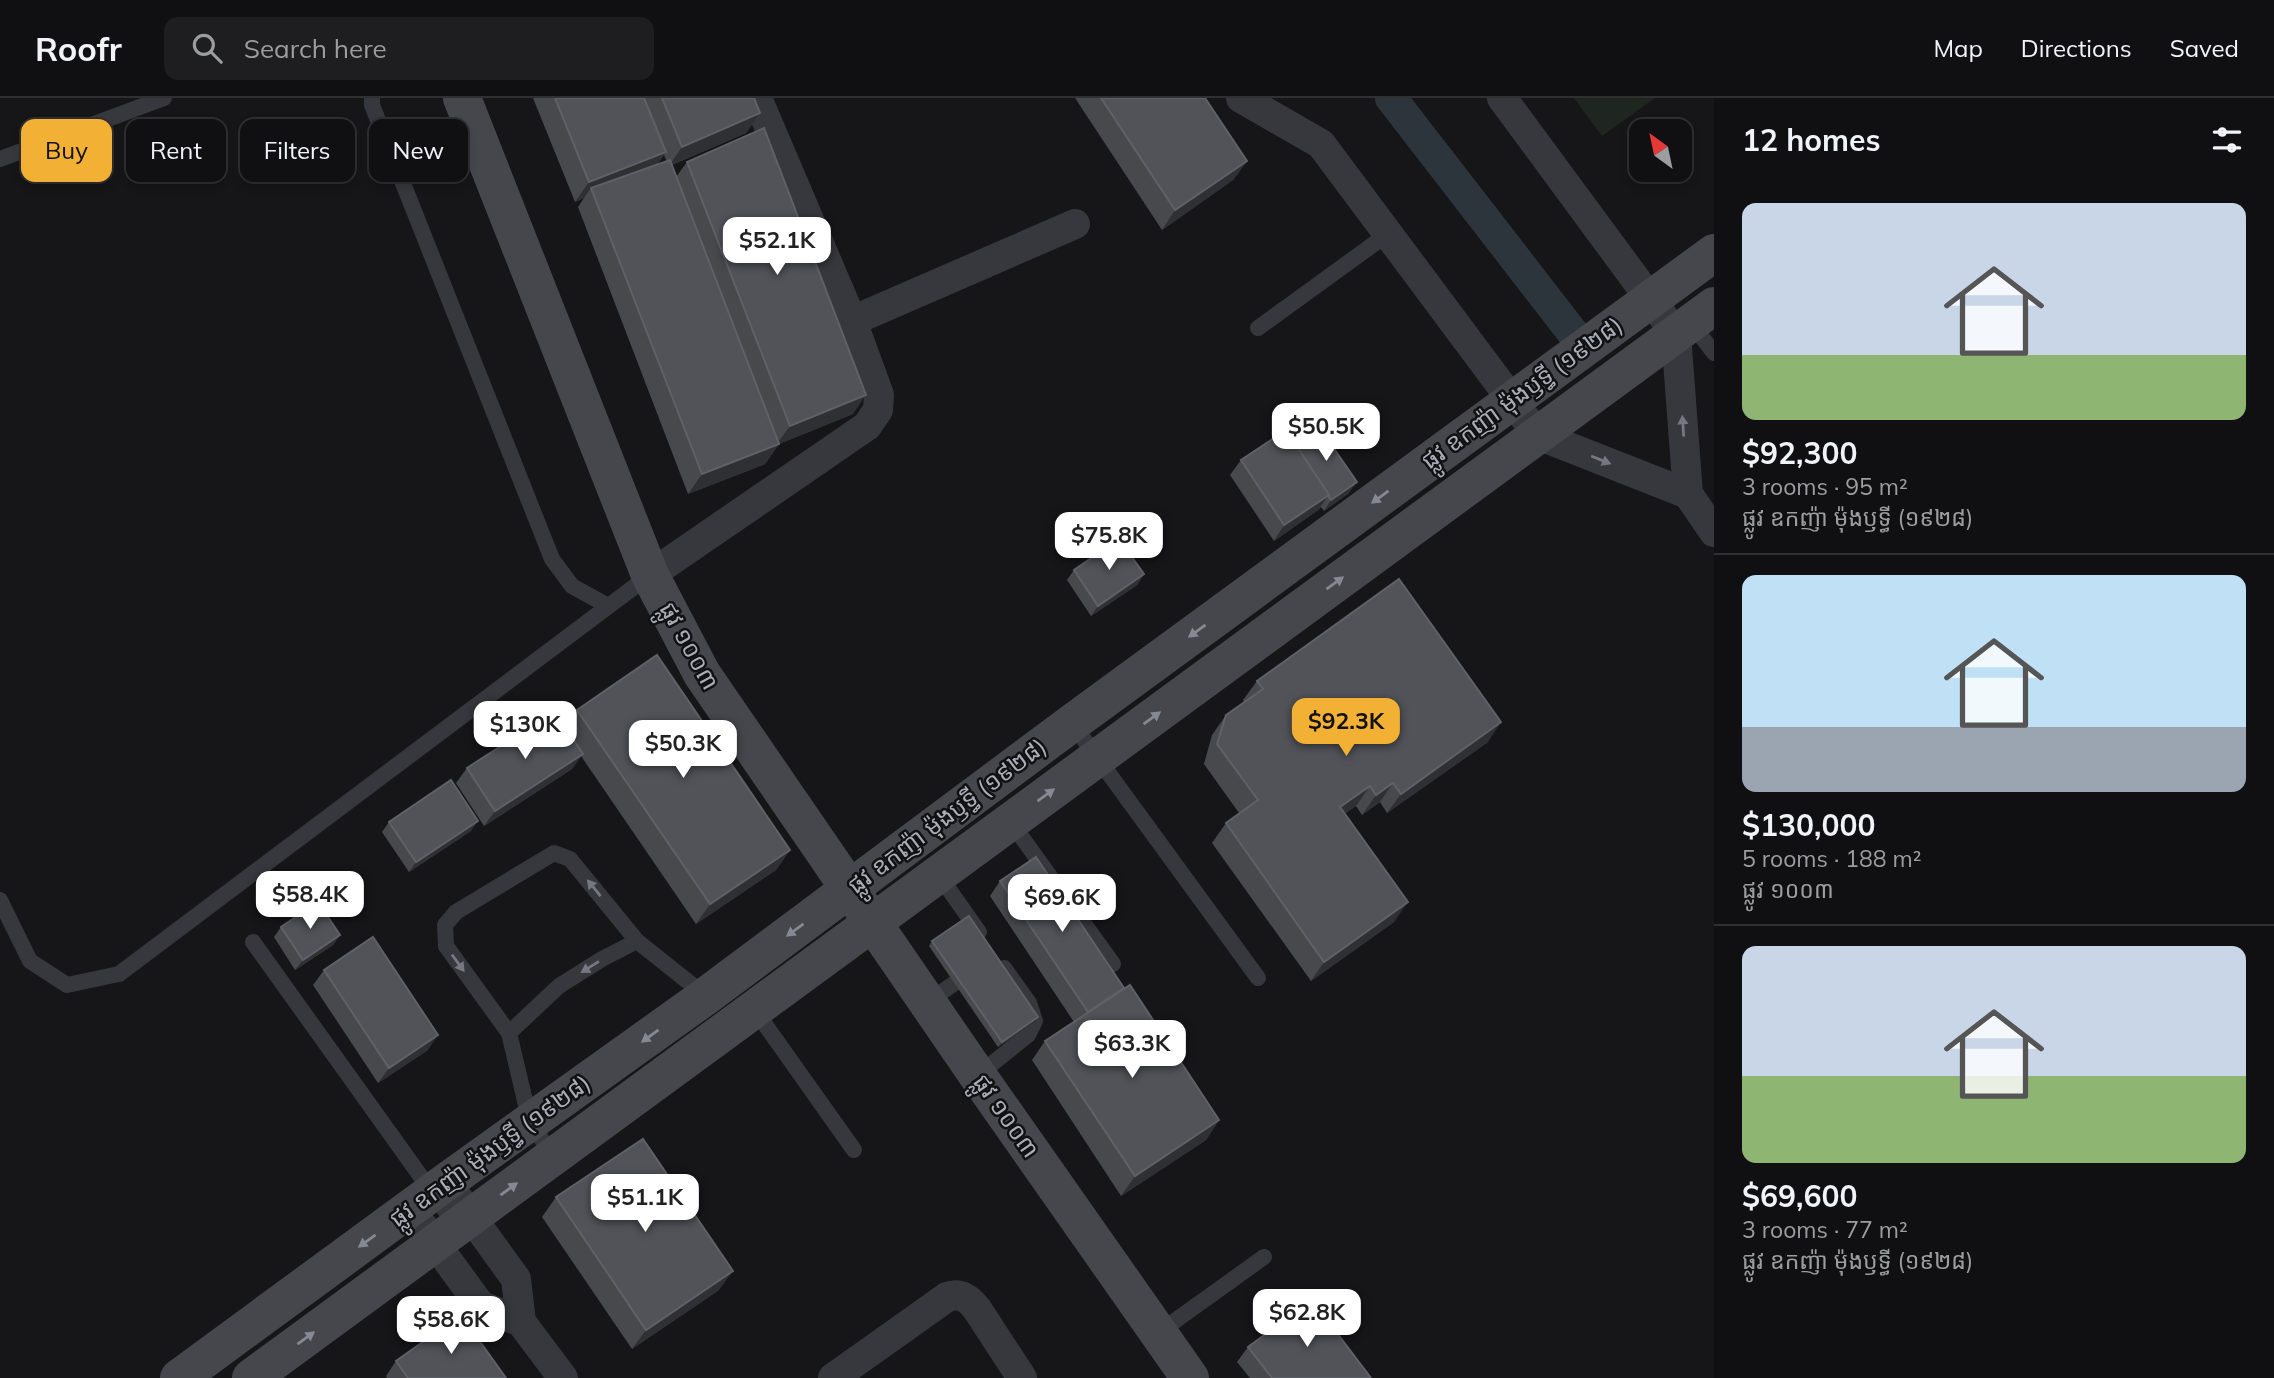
<!DOCTYPE html>
<meta charset="utf-8">
<style>
:root{--surface:#101012;--page:#1e1e20;--text:#f1f3f6;--muted:#9c9d9f;--line:#303032;--accent:#f2b134}
body{margin:0;font-family:Mulish,"Noto Sans Khmer",sans-serif;background:var(--page);color:var(--text);height:100vh;display:flex;flex-direction:column;font-size:26px;white-space:nowrap}
*{box-sizing:border-box;margin:0}
p{font-size:23px;color:var(--muted)}
.icon{flex:none;width:38px;height:38px;fill:none;stroke:currentColor;stroke-width:2;stroke-linecap:round;stroke-linejoin:round}
.map{position:relative;flex:1;overflow:hidden}
.details{display:flex;flex-direction:column;background:var(--surface);width:560px}
.details>*{flex:none}
.banner{position:absolute;left:21px;top:21px;width:665px;height:63px;display:flex;gap:14px}
.needle{width:46px;rotate:327deg}
.fabs{position:absolute;left:1629px;top:21px;display:grid;gap:14px}
.fabs a{display:grid;place-items:center;width:63px;height:63px;border-radius:14px;background:var(--surface);box-shadow:0 4px 10px #0003,0 0 0 2px var(--line);font-size:35px}
.price{position:absolute;translate:-50% -60px;padding:0 16px;border-radius:14px;background:#fff;color:#222;font-size:23px;line-height:46px;filter:drop-shadow(0 2px 4px #0008)}
.price::after{content:'';position:absolute;left:50%;top:42px;width:21px;height:16px;margin-left:-10px;background:inherit;clip-path:polygon(0 0,100% 0,50% 100%)}
.price.active{background:var(--accent);color:#111}
ul{padding:0;list-style:none}
li{display:grid;align-content:center;gap:14px;height:371px;padding:0 28px}
li+li{border-top:2px solid var(--line)}
li span{display:grid;place-items:center;height:217px;border-radius:14px;color:#555}
li>.icon{margin-inline-start:auto}
span .icon{width:126px;height:126px;fill:#fffc;stroke-width:1}
li b{font-size:30px}
h2{display:flex;justify-content:space-between;align-items:center;height:84px;padding:0 28px;font-size:30px}
.pill{padding:0 24px;border-radius:14px;background:var(--surface);box-shadow:0 4px 10px #0003,0 0 0 2px var(--line);font-size:24px;line-height:63px}
.pill.active{background:var(--accent);color:#111}
header{display:flex;align-items:center;gap:42px;box-sizing:border-box;height:98px;padding:0 35px;background:var(--surface);border-bottom:2px solid var(--line)}
header strong{font-size:33px}
nav{display:flex;gap:38px;margin-inline-start:auto;font-size:24px}
.search{width:490px;height:63px;background:var(--page);display:flex;align-items:center;gap:18px;box-sizing:border-box;padding:0 24px;border-radius:14px;color:var(--muted);font-size:26px}
main{display:flex;flex:1;min-height:0}
.map>svg:first-child{display:block}
.green{fill:#1e261f}
.lines{fill:none;stroke-linecap:round;stroke-linejoin:round}
.canal{stroke:#2c353c;stroke-width:32}
.lane{stroke:#37383d;stroke-width:16}
.street{stroke:#37383d;stroke-width:30}
.secondary{stroke:#45474d;stroke-width:38}
.wall{fill:#47494d;fill-rule:evenodd}
.shaded-wall{fill:#2f3033}
.building{fill:#525359;stroke:#5f6168;stroke-width:2}
.oneway{fill:#757881}
.oneway2{fill:#858993}
.labels{text-anchor:middle;stroke-width:5;stroke-linejoin:round;paint-order:stroke}
.street-label{font-size:24px;fill:#a8adb8;stroke:#111113}
</style>
<header>
<strong>Roofr</strong>
<div class="search"><svg class="icon" aria-label="search" viewBox="0 0 24 24"><circle cx="10" cy="10" r="6"/><path d="M15 15l6 6"/></svg>Search here</div>
<nav><a>Map</a><a>Directions</a><a>Saved</a></nav>
</header>
<main>
<div class="map">
<svg width="1714" height="1280" viewBox="0 0 1714 1280">
<rect width="100%" height="100%" fill="#161618"/>
<path class="green" d="M1574,0H1655L1602,38Z"/>
<g class="lines">
<path class="canal" d="M1391,0L1579,243"/>
<g class="lane">
<path d="M372,0V7L552,461L572,488L608,508"/>
<path d="M0,61L164,0"/>
<path d="M1691,225L1714,255"/>
<path d="M1258,230L1389,135"/>
<path d="M1072,625L1258,880"/>
<path d="M1010,723L1113,866"/>
<path d="M938,776L979,834"/>
<path d="M0,802L30,863L67,887L119,876L650,477"/>
<path d="M253,844L457,1129"/>
<path d="M928,904L970,874"/>
<path d="M754,911L854,1052"/>
<path d="M509,935L446,848L445,827L456,814L554,755L570,761L637,843"/>
<path d="M978,977L1028,937L1035,923L1029,905L1004,870"/>
<path d="M553,1058L530,1024L509,935L559,888L602,861L637,843L706,898"/>
<path d="M1158,1235L1264,1159"/>
</g>
<g class="street">
<path d="M1241,0L1321,46L1538,337L1688,396"/>
<path d="M1502,0L1676,236L1688,396L1714,434"/>
<path d="M852,223L1075,126"/>
<path d="M650,477L867,328L878,312L879,297L852,223L757,0"/>
<path d="M446,1084L516,1181L521,1224"/>
<path d="M410,1111L480,1207L521,1224L563,1280"/>
<path d="M833,1280L947,1199C961,1194 969,1201 977,1211L1022,1280"/>
</g>
<g class="secondary">
<path d="M462,0L650,477L702,576L978,978L1190,1280"/>
<path d="M179,1280L446,1084L706,898L1072,625L1714,155"/>
<path d="M251,1280L1714,208"/>
</g>
</g>
<g class="wall">
<path d="M533,0H754L760,15L746,35L672,67L676,79L687,64L853,316L779,346L765,366L688,396L578,109L584,100L575,104ZM664,57L667,64L657,67Z"/>
<path d="M1075,0H1205L1247,63L1233,82L1162,132Z"/>
<path d="M1295,346L1349,395L1324,413L1321,409L1318,412L1274,443L1230,377L1241,362Z"/>
<path d="M1074,472L1144,476L1137,487L1091,518L1067,482Z"/>
<path d="M1257,583L1488,644L1387,715L1380,704L1362,717L1356,708L1344,716L1394,824L1311,883L1212,745L1226,725L1239,715L1204,666L1212,637L1226,617L1244,604L1243,602Z"/>
<path d="M577,612L790,752L776,772L696,826L581,658L572,671L484,728L456,685L467,670L565,629Z"/>
<path d="M389,724L471,733L409,774L382,734Z"/>
<path d="M1000,783L1124,890L1219,1022L1206,1042L1121,1098L1032,962L1045,943L1074,924L990,798Z"/>
<path d="M281,829L340,837L333,847L295,872L274,839Z"/>
<path d="M932,843L1038,919L1035,924L998,949L929,848Z"/>
<path d="M324,872L428,952L378,985L313,887Z"/>
<path d="M556,1099L719,1192L632,1251L542,1119Z"/>
<path d="M1248,1249L1371,1280H1250L1237,1264Z"/>
<path d="M396,1263L506,1280H387L386,1278Z"/>
</g>
<g class="shaded-wall">
<path d="M760,15L746,35L669,68L682,49Z"/>
<path d="M666,54L653,73L591,90L584,100L575,104L589,84Z"/>
<path d="M1247,63L1233,82L1162,132L1175,112Z"/>
<path d="M866,297L853,316L779,346L765,366L688,396L702,376L776,347L790,328Z"/>
<path d="M1357,384L1349,395L1324,413L1331,402Z"/>
<path d="M1329,397L1318,412L1274,443L1284,427Z"/>
<path d="M1144,476L1137,487L1091,518L1098,508Z"/>
<path d="M1501,624L1488,644L1387,715L1401,696Z"/>
<path d="M583,656L572,671L484,728L495,713Z"/>
<path d="M1393,685L1380,704L1362,717L1376,697Z"/>
<path d="M1370,688L1356,708L1326,729L1340,709Z"/>
<path d="M478,723L471,733L409,774L416,764Z"/>
<path d="M790,752L776,772L696,826L710,806Z"/>
<path d="M1408,804L1394,824L1311,883L1324,864Z"/>
<path d="M340,837L333,847L295,872L303,862Z"/>
<path d="M1038,919L1035,924L998,949L1002,944Z"/>
<path d="M438,937L428,952L378,985L389,970Z"/>
<path d="M1219,1022L1206,1042L1121,1098L1135,1078Z"/>
<path d="M733,1173L719,1192L632,1251L646,1232Z"/>
</g>
<g class="building">
<path d="M555,0H644L666,54L589,84Z"/>
<path d="M662,0H754L760,15L682,49Z"/>
<path d="M1101,0H1205L1247,63L1175,112Z"/>
<path d="M764,30L866,297L790,328L687,64Z"/>
<path d="M670,62L779,346L702,376L591,90Z"/>
<path d="M1319,329L1357,384L1331,402L1328,398L1329,397L1295,346Z"/>
<path d="M1286,332L1329,397L1284,427L1241,362Z"/>
<path d="M1119,441L1144,476L1098,508L1074,472Z"/>
<path d="M1399,481L1501,624L1401,696L1393,685L1376,697L1370,688L1340,709L1408,804L1324,864L1226,725L1258,702L1217,646L1226,617L1263,591L1257,583Z"/>
<path d="M657,557L790,752L710,806L577,612Z"/>
<path d="M555,613L583,656L495,713L467,670Z"/>
<path d="M451,682L478,723L416,764L389,724Z"/>
<path d="M1036,759L1124,890L1088,914L1000,783Z"/>
<path d="M318,804L340,837L303,862L281,829Z"/>
<path d="M969,818L1038,919L1002,944L932,843Z"/>
<path d="M373,839L438,937L389,970L324,872Z"/>
<path d="M1130,887L1219,1022L1135,1078L1045,943Z"/>
<path d="M643,1041L733,1173L646,1232L556,1099Z"/>
<path d="M1312,1202L1371,1280H1272L1248,1249Z"/>
<path d="M461,1217L506,1280H408L396,1263Z"/>
</g>
<defs><path id="oneway-solid" d="M-6-.8H1V-3.2L6.5 0L1 3.2V.8H-6Z" transform="scale(1.75)"/></defs>
<g class="oneway">
<use href="#oneway-solid" transform="translate(1683 328) rotate(-94)"/>
<use href="#oneway-solid" transform="translate(1601 362) rotate(22)"/>
<use href="#oneway-solid" transform="translate(594 790) rotate(-129)"/>
<use href="#oneway-solid" transform="translate(458 865) rotate(54)"/>
<use href="#oneway-solid" transform="translate(590 869) rotate(148)"/>
</g>
<g class="oneway2">
<use href="#oneway-solid" transform="translate(1380 399) rotate(144)"/>
<use href="#oneway-solid" transform="translate(1335 485) rotate(-36)"/>
<use href="#oneway-solid" transform="translate(1197 533) rotate(144)"/>
<use href="#oneway-solid" transform="translate(1152 620) rotate(-36)"/>
<use href="#oneway-solid" transform="translate(1046 697) rotate(-36)"/>
<use href="#oneway-solid" transform="translate(795 832) rotate(144)"/>
<use href="#oneway-solid" transform="translate(650 938) rotate(144)"/>
<use href="#oneway-solid" transform="translate(509 1091) rotate(-36)"/>
<use href="#oneway-solid" transform="translate(367 1143) rotate(144)"/>
<use href="#oneway-solid" transform="translate(306 1240) rotate(-36)"/>
</g>
<g class="labels">
<g class="street-label">
<text transform="translate(1522 295) rotate(-36)" y="8">ផ្លូវ ឧកញ៉ា ម៉ុងឫទ្ធី (១៩២៨)</text>
<text transform="translate(689 548) rotate(61)" y="8">ផ្លូវ ១០០៣</text>
<text transform="translate(947 718) rotate(-37)" y="8">ផ្លូវ ឧកញ៉ា ម៉ុងឫទ្ធី (១៩២៨)</text>
<text transform="translate(1006 1018) rotate(55)" y="8">ផ្លូវ ១០០៣</text>
<text transform="translate(490 1053) rotate(-36)" y="8">ផ្លូវ ឧកញ៉ា ម៉ុងឫទ្ធី (១៩២៨)</text>
</g>
</g>
</svg>
<div class="fabs">
<a><svg class="needle" viewBox="-14 -14 28 28"><path d="M0-13l5 13h-10z" fill="#e53935"/><path d="M0 13l5-13h-10z" fill="#9c9d9f"/></svg></a>
</div>
<b class="price" style="left:777px;top:179px">$52.1K</b>
<b class="price" style="left:1326px;top:365px">$50.5K</b>
<b class="price" style="left:1109px;top:474px">$75.8K</b>
<b class="price active" style="left:1346px;top:660px">$92.3K</b>
<b class="price" style="left:525px;top:663px">$130K</b>
<b class="price" style="left:683px;top:682px">$50.3K</b>
<b class="price" style="left:310px;top:833px">$58.4K</b>
<b class="price" style="left:1062px;top:836px">$69.6K</b>
<b class="price" style="left:1132px;top:982px">$63.3K</b>
<b class="price" style="left:645px;top:1136px">$51.1K</b>
<b class="price" style="left:1307px;top:1251px">$62.8K</b>
<b class="price" style="left:451px;top:1258px">$58.6K</b>
<div class="banner">
<a class="pill active">Buy</a>
<a class="pill">Rent</a>
<a class="pill">Filters</a>
<a class="pill">New</a>
</div>
</div>
<section class="details">
<h2>12 homes<svg class="icon" aria-label="filters" viewBox="0 0 24 24"><path d="M4 7h16M4 17h16"/><circle cx="9" cy="7" r="2"/><circle cx="15" cy="17" r="2"/></svg></h2>
<ul>
<li><span style="background:linear-gradient(#c9d6e8 70%,#8fb573 0)"><svg class="icon" aria-label="home" viewBox="0 0 24 24"><path d="M3 11l9-7 9 7M6 9v11h12V9"/></svg></span><div><b>$92,300</b><p>3 rooms · 95 m²</p><p>ផ្លូវ ឧកញ៉ា ម៉ុងឫទ្ធី (១៩២៨)</p></div></li>
<li><span style="background:linear-gradient(#bfe0f5 70%,#9aa5b1 0)"><svg class="icon" aria-label="home" viewBox="0 0 24 24"><path d="M3 11l9-7 9 7M6 9v11h12V9"/></svg></span><div><b>$130,000</b><p>5 rooms · 188 m²</p><p>ផ្លូវ ១០០៣</p></div></li>
<li><span style="background:linear-gradient(#c9d6e8 60%,#8fb573 0)"><svg class="icon" aria-label="home" viewBox="0 0 24 24"><path d="M3 11l9-7 9 7M6 9v11h12V9"/></svg></span><div><b>$69,600</b><p>3 rooms · 77 m²</p><p>ផ្លូវ ឧកញ៉ា ម៉ុងឫទ្ធី (១៩២៨)</p></div></li>
</ul>
</section>
</main>
